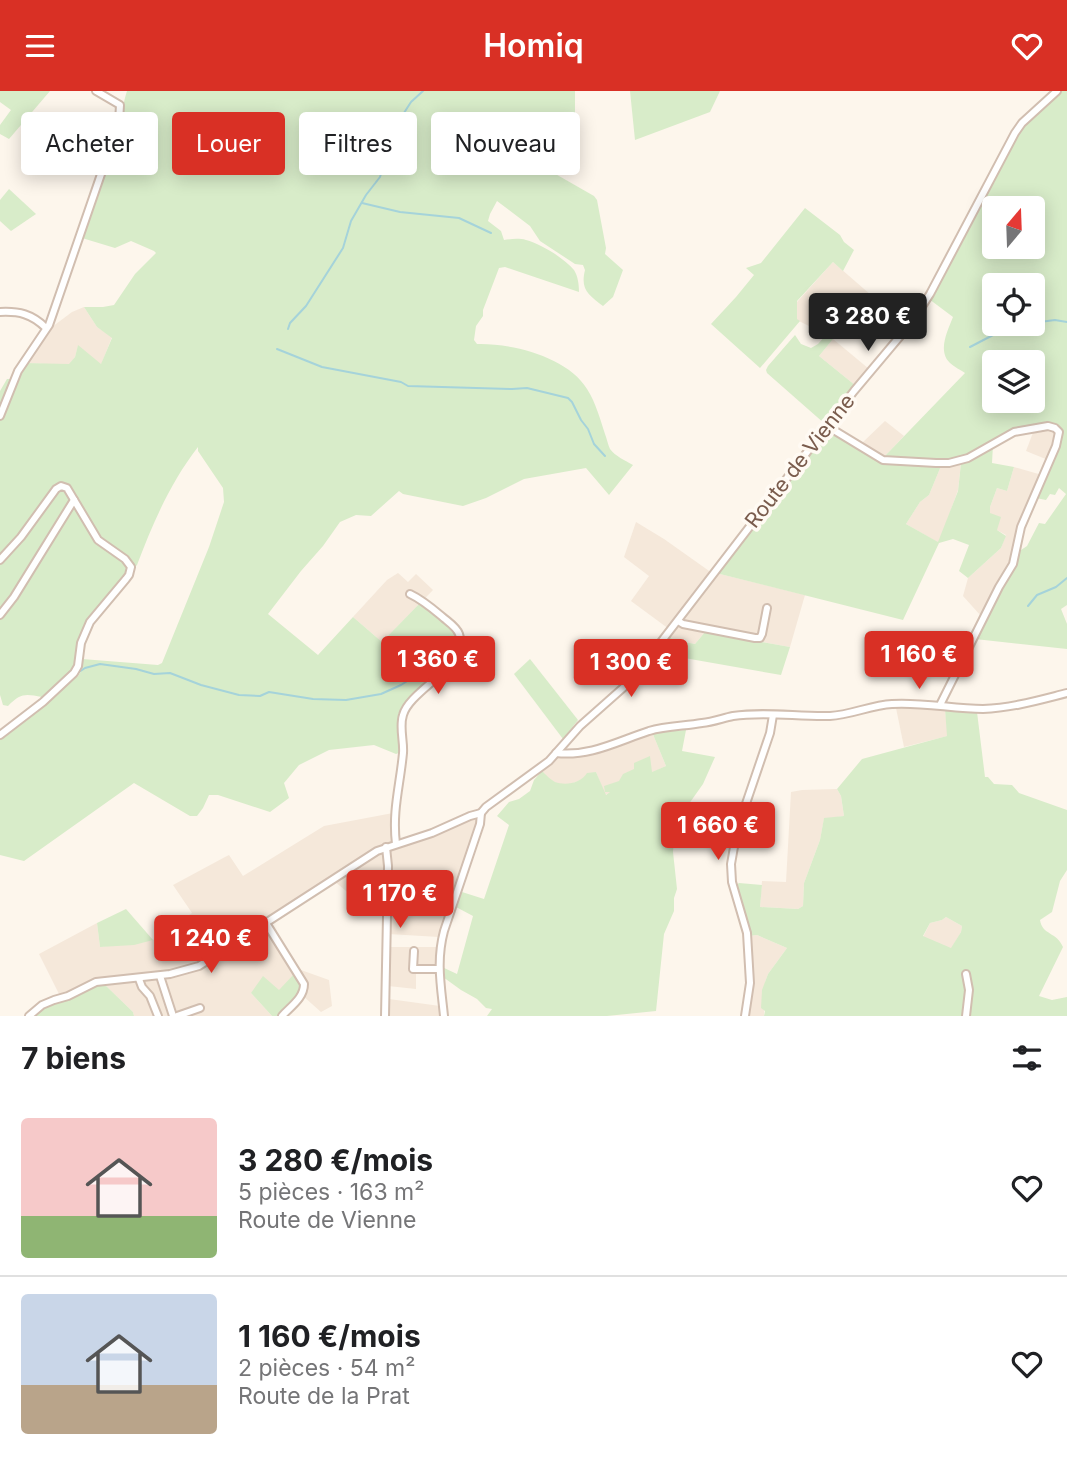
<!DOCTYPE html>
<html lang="fr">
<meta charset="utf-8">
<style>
:root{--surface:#fff;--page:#f6f6f6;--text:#202124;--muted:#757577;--line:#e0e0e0;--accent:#d93025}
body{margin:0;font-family:Inter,sans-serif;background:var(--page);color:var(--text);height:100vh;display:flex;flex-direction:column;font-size:26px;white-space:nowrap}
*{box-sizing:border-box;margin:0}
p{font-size:23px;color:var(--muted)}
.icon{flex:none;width:38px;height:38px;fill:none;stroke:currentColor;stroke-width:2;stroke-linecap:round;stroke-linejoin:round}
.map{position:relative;height:925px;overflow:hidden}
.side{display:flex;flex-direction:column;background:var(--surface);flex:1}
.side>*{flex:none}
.hud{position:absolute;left:21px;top:21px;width:700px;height:63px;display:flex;gap:14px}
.needle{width:46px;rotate:19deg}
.fabs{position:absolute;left:982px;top:105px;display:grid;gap:14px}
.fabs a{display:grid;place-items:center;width:63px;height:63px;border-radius:7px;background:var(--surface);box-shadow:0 4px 18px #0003;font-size:35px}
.price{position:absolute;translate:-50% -60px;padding:0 16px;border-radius:7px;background:var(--accent);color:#fff;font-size:23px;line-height:46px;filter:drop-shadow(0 2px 4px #0008)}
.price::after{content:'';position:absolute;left:50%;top:42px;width:21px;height:16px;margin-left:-10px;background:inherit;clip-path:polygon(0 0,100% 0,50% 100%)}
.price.active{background:#222;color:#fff}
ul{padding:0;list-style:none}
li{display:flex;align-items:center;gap:21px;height:175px;padding:0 21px}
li+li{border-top:2px solid var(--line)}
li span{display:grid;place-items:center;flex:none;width:196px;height:140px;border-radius:7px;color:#555}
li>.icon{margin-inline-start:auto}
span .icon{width:84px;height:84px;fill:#fffc;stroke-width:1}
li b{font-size:30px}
h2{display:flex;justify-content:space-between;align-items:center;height:84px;padding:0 21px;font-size:30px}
.tag{padding:0 24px;border-radius:7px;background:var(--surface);box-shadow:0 4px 18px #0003;font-size:24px;line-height:63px}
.tag.active{background:var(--accent);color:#fff}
header{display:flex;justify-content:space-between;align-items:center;height:91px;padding:0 21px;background:var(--accent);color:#fff;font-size:32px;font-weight:600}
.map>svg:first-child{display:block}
.residential{fill:#f5e8da}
.green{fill:#d8ecc9;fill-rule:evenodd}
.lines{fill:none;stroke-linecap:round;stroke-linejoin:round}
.stream{stroke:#a5d3da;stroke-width:2}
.minor-casing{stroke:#d1beb0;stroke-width:10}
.minor{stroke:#fff;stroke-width:6}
.labels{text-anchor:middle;stroke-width:7;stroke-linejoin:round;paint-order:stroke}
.street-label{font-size:21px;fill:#7a5c4d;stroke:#fffaf3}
</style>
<header><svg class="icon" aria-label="menu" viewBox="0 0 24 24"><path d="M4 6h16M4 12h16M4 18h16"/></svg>Homiq<svg class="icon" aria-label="heart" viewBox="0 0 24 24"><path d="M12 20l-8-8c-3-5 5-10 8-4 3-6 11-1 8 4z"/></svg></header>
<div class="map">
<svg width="1067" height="925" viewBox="0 0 1067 925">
<rect width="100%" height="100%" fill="#fdf6ec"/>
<g class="residential">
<path d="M833,171L879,211L860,233L848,224L831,246L797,229V211Z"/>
<path d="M84,216L97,236L112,246L101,274L78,255L75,266L69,274L25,272L48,239L72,221Z"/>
<path d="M833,248L869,278L856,295L819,265Z"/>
<path d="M885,330L904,345L883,367L861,353Z"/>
<path d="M1048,337L1055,340L1057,345L1048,369L1026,360L1034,339Z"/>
<path d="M961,372L958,399L939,452L906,433L920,411L929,404L941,375Z"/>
<path d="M1014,376L1042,384L1032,407L1014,471L981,525L963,505L968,487L1001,457L1006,444L997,439L990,422V416L997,397L1007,400Z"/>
<path d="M636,431L664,448L712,482L669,538L631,510L649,485L624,466Z"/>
<path d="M398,482L408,491L416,483L433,499L382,551L353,526L387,489Z"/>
<path d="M716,482L805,504L790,556L705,541L695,553L674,549L668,545Z"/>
<path d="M896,617L945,618L948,645L904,656Z"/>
<path d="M652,641L666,675L605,704L596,681L584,688L551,700L542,680L560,665Z"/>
<path d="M837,698L841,705L844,725L824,728L820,749L804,792L803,815L798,818L760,816L762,790L786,791L791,701L802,699Z"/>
<path d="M393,722L396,755L472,727H474L478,731L439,846L388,843L385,790L357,809L334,790L268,832L275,844L301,879L329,889L332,915L321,921L303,905L279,899L251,902L272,925H134L133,921L102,891L62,909L39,863L97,832L100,856L153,849L192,822L173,794L225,766L229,764L243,785L324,735Z"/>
<path d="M946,826L962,835L961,841L951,858L923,846L930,832L942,829Z"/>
<path d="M757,844L787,857L768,883L765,891L764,925H747L752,898L749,845Z"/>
<path d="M388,856H438V880H416V898L388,895Z"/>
<path d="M389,908L440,915L441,925H387Z"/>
</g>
<g class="green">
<path d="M0,0H50L9,48L0,43V34L11,19L0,11Z"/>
<path d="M127,0H575V23L573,55C557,58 550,63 538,73L594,105L597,109L606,157L605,163L623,179L613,206L603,215C589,204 580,199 585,179L583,174L575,173L540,150L530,135L497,110L490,123L488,130L501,140L504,149C511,148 519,147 526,149C541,153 564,167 574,179C578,185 579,194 579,201L505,176L499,177L483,219V225L476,235L474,249L477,253C512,252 568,266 587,298C596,312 600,328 605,343C607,348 608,354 610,358C615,365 626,370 633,374L609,404L586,377L524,388L486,407L463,415L403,403L399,400L371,425L356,424L340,431L323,455L301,480L268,523L318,564L353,526L382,551L421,511L457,541V559L444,577L403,619L401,661L396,663L374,654L329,659L299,674L284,692L289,707L270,721L218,704H209L203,717L197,725H190L134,692L24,770L0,764V646L78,585L82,579V568L158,574L162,572L209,456L224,411L223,397L198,360V356C170,392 153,432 137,474L134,477C131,463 117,461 106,453C90,441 85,418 74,402L66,414L69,419L75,418L92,445L104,458L123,469L127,480L126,486L87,531L82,541L78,550L77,572L72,583L42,606C25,603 21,602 8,615L3,614L0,604V300L7,288H12L17,284L25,272L69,273L75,266L78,254L101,273L112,247L97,236L84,216H103L114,214L135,183L156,162L154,160L131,150L115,157L82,147L119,37C122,24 123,12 127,0Z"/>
<path d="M630,0H720L710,21L635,49Z"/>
<path d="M1060,0H1067V514L1061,518L1067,533V558L975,548L1001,498L1015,476L1018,461L1027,455L1039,432L1045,433L1066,403L1059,397L1055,404L1050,403L1046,409L1036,407L1061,342C1060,336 1056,334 1050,333L1016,338L975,362L944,370L883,367L965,282C961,279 954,276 950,272C937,260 948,239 953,226L929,208L1019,40ZM994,117H1032V156H994ZM994,194H1032V233H994ZM994,271H1032V310H994Z"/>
<path d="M9,98L36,123L11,140L0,130V109Z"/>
<path d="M805,117L840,144L844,151L854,159L843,180L833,171L797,210V228L800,230L760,277L711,233L736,206L754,184L746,177L761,172Z"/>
<path d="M795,244L801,253L811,257L818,253L826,244L833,248L819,265L856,295L825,333L767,282L766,279L768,275Z"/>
<path d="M828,338L880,370L941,375L929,404L920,411L906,433L938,451L958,400L961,372L974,368L993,354L992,372L1014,376L1007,400L997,397L990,416V422L1001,426L997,439L1006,445L1001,457L968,487L959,480L969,454L953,448L939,452L903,529L716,482Z"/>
<path d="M705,541L790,556L781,584L656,562L668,545L674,549L695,553Z"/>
<path d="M530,568L578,629L563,648L514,583Z"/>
<path d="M945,618L977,621L985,686H988L994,693L1012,694L1019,702L1067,719V779L1060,790L1052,821L1040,829C1042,844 1057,841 1063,856L1039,905L1052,909L1067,906V925H764L765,920L761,917L762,899L768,883L787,857L757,844L749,845L735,795L739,792L762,794L760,816L798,818L803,815L804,792L820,749L824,727L844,725L841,705L837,698L862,668L947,645ZM946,826L962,835L961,841L951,857L923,845L930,832L942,829Z"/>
<path d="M686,639L682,660L715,666L703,693L686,717L677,736L674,748L673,761L677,798L674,807V820L664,843L656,920L607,925H487L492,918L486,917L477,908L461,899L443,886L442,876L457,883L473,825L456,816L462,801L484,808L509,734L497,725L509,711L519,708L530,700L534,689L542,680C545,683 551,689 555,691C566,695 581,692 587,682L596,681L606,704L610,701H605L604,695L619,690L623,683L634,678V672L650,665L652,681L666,675L652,641Z"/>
<path d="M126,818L153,849L134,854L100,856L97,832Z"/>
<path d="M295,882L302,892L303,899L281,925H272L251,902L263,885L279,899Z"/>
<path d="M102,891L133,921L134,925H32L53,912Z"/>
</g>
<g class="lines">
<g class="stream">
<path d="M362,112L400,121L459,127L491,142"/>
<path d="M1032,232L1055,229L1067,231"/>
<path d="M1013,233H1029"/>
<path d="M288,238L290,232L306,215L343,157L351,130L366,104L380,86L390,56L393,39L411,11L423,0"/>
<path d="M970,256L995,243L999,236L1008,233"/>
<path d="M277,258L322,276L401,291L408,295L512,298L527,297L568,307L572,311L581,329L588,338L594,353L605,365"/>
<path d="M1028,515L1037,504L1056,496L1067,487"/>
<path d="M79,581L85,577L100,573L136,578L154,583L170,582L201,594L239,604L260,605L269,601L313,608L346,609L381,603L401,594L412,587L426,573L436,569L451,567"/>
</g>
<g class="minor-casing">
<g id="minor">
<path d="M0,221C19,220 32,223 46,237"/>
<path d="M0,325L18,280L49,234L119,31L120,14L96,0"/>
<path d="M827,335L883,369L936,372H949L968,367L1014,341L1048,335L1055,337L1059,341L1056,355L1021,436L1013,473L999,496L940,614"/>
<path d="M0,469L21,446L56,398L61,395L67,397L98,449L125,468L131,476L129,484L126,488L90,531L81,552L78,575L74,582L43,611L0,644"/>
<path d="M0,524L14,506L74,409"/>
<path d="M678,530L683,533L755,547H760L762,543L767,517"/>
<path d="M556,662C590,666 618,650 649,640C666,635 685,635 702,632C713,631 723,627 733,625C765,620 798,626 830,625C851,624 871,614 892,613C923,611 953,618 983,618C1012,617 1039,609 1067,602"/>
<path d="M396,753C392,719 400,695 403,662C404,650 399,636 403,624C410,598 470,575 459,543C457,537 450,532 445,528C433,518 423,509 410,503"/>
<path d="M266,832L304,893C304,907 291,915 282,925"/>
<path d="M414,860L413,878H439"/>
<path d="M160,885L173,925"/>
<path d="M139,888L142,896L150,905L158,925"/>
<path d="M29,925L42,914L54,909L68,905L96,891L170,883L199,875L377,760L432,742L470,725L481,722L486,716L549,670L580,635L624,596L641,577L854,300L912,231L930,203L1015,42L1022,32L1057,0"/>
<path d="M177,925L200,917"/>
<path d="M385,925L388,775L386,756"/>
<path d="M444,925C441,895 436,870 444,840L480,733L481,722"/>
<path d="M745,925L750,892L747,842L732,791L731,773L737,739L770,642L773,624"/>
<path d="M966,925L969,899L966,883"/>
</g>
</g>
<use href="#minor" class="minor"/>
</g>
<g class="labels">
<g class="street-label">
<text transform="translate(800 370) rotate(-52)" y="7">Route de Vienne</text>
</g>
</g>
</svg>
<div class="fabs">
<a><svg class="needle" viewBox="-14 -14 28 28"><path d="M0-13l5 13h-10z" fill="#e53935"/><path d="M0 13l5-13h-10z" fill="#757577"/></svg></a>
<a><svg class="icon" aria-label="locate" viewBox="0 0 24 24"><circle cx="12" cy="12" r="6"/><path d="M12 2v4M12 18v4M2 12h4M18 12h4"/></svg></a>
<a><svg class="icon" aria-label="layers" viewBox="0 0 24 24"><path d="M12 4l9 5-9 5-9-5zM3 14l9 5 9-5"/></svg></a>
</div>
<b class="price active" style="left:868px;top:262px">3 280 €</b>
<b class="price" style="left:919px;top:600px">1 160 €</b>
<b class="price" style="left:438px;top:605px">1 360 €</b>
<b class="price" style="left:631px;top:608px">1 300 €</b>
<b class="price" style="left:718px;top:771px">1 660 €</b>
<b class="price" style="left:400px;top:839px">1 170 €</b>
<b class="price" style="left:211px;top:884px">1 240 €</b>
<div class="hud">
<a class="tag">Acheter</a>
<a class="tag active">Louer</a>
<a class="tag">Filtres</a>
<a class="tag">Nouveau</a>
</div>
</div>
<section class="side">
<h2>7 biens<svg class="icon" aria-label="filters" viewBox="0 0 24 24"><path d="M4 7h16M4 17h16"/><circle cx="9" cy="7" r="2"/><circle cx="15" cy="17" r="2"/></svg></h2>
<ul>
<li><span style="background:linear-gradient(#f6c9c9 70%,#8fb573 0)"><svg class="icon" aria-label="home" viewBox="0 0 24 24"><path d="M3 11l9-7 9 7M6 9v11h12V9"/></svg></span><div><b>3 280 €/mois</b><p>5 pièces · 163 m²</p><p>Route de Vienne</p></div><svg class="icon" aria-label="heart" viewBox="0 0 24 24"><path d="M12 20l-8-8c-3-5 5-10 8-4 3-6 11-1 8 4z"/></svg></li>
<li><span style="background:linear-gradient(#c9d6e8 65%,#b9a48a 0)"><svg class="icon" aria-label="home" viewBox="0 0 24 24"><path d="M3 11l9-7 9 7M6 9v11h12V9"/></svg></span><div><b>1 160 €/mois</b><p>2 pièces · 54 m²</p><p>Route de la Prat</p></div><svg class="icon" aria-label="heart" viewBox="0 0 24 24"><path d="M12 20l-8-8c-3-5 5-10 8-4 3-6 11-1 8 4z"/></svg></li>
</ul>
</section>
